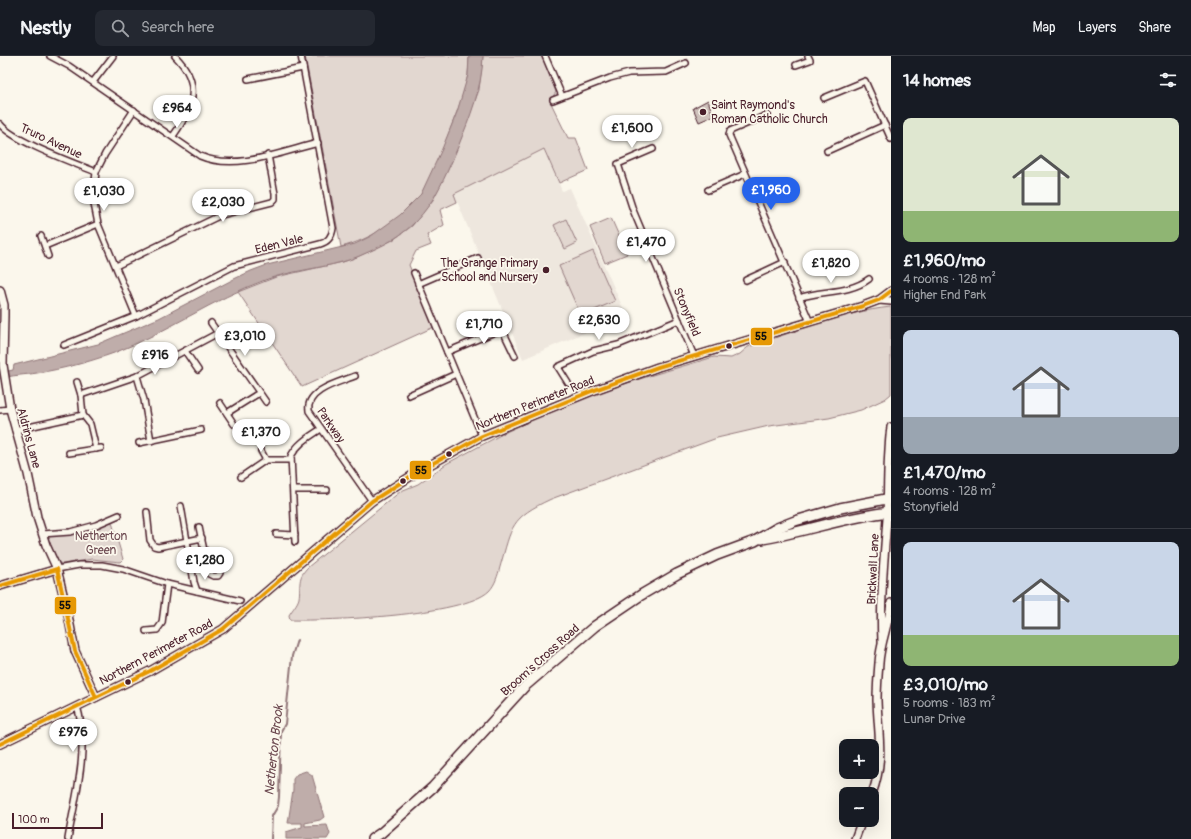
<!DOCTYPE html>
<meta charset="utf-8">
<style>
:root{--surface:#171b24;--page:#242831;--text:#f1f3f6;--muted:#9ea1a6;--line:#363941;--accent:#2563eb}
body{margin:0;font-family:Pangolin,sans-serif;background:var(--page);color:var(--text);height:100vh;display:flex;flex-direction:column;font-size:15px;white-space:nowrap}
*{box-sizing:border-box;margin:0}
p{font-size:13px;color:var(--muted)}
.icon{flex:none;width:22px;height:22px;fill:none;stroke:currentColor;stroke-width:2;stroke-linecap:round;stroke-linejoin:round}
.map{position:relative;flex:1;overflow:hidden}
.details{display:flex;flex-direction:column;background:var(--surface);width:300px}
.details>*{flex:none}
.controls{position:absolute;left:839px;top:683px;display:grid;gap:8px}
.controls a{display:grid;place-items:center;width:40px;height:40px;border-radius:8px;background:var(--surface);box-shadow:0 4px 16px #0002;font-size:20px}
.scale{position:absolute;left:12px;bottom:10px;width:91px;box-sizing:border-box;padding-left:4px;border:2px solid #4a1f2b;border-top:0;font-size:11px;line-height:14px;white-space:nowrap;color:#4a1f2b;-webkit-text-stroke:3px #fbf7ec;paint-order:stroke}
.price{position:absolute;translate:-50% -34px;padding:0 9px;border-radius:14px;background:#fff;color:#222;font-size:13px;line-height:26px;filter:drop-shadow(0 1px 2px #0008)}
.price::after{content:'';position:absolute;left:50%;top:24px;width:12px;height:9px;margin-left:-6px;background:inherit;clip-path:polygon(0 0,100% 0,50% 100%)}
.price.active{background:var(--accent);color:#fff}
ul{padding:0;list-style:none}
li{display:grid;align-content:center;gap:8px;height:212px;padding:0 12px}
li+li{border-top:1px solid var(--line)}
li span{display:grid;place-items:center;height:124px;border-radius:8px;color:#555}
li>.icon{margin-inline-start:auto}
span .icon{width:72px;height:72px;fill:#fffc;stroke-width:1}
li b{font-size:17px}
h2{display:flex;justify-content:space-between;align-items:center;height:48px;padding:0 12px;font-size:17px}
header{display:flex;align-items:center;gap:24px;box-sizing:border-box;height:56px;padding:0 20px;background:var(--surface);border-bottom:1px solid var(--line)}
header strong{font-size:19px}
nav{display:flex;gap:22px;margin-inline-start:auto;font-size:14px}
.search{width:280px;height:36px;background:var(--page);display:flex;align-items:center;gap:10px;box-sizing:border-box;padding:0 14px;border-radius:8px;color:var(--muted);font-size:15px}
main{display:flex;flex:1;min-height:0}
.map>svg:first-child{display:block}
.built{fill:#eee7de}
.green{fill:#e2d7d0;stroke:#967b7e}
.water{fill:#bfadaa;stroke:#907477}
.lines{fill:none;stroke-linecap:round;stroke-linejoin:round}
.stream{stroke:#907477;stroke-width:2}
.building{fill:#cfc2bc;stroke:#4a1f2b}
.minor-casing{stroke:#4a1f2b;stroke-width:8}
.tertiary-casing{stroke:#4a1f2b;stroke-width:10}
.secondary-casing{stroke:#4a1f2b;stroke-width:10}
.trunk-casing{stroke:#4a1f2b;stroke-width:12}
.minor{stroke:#fbf7ec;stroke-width:5}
.tertiary{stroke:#fbf7ec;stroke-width:7}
.secondary{stroke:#fbf7ec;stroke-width:7}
.trunk{stroke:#fbf7ec;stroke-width:9}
.bus-1-casing{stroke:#fbf7ec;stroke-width:7}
.bus-1{stroke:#e69804;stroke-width:4}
.poi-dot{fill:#4a1f2b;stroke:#fbf7ec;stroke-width:1.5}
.labels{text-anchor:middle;stroke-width:3.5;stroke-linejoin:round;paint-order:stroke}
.poi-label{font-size:12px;fill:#4a1f2b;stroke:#fbf7ec;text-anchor:start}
.street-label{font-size:12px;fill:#4a1f2b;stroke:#fbf7ec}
.park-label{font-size:12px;fill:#704d54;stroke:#fbf7ec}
.water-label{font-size:13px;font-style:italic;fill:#6d4a51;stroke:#fbf7ec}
.line-badge{stroke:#fbf7ec;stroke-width:1.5}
.pale-badge-label{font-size:11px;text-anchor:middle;font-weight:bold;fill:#111}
</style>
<header>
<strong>Nestly</strong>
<div class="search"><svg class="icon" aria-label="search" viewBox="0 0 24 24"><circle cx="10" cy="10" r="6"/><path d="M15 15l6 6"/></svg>Search here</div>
<nav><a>Map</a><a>Layers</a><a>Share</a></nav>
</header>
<main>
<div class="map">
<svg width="891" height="783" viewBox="0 0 891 783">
<rect width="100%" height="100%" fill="#fbf7ec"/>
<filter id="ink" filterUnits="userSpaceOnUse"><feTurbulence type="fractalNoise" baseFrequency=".025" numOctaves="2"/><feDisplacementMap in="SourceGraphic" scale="8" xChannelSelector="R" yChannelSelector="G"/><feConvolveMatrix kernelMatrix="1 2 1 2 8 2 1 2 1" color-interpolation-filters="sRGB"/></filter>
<g filter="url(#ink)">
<path class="built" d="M544,93L562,135L570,132L626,259L523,303L454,138Z"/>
<g class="green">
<path d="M305,0H469C470,25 460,48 451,71C443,93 434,118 421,138C405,163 369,184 341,191Z"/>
<path d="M483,0H542L556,36L550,45L568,82H576L588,114L559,127L544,93L454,138L457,146L440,154L444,169L427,179L431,189L416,195L409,209L434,271L302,331L238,236L276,221L343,206L357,201L393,184L412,170L433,144L452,105L479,34Z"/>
<path d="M611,162L627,198L605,207L590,171Z"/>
<path d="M566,163L577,187L565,193L554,169Z"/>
<path d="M593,195L615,245L581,260L559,210Z"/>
<path d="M891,251V338L885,343L861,354L829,362L769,370L717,382L551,443C510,462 512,470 500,511C498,519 495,529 489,535C463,560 328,565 290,564L289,559C292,554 298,547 299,542C301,528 297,522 308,511L401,435L418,428L446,408L508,375L552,355L600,336L649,320L714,301L731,302L740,298L748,291C794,276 842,256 891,251Z"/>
<path d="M111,463L123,503L120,506L92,503L63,508L59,507L47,481L72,477Z"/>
</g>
<g class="water">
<path d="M469,0H483C482,33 470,61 458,91C438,138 424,171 375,193C364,198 354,203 342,206C317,213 290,215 265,224C213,243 166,277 114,297C89,306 63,313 37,317C26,319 10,319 0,323V317L13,314L14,309L98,288L159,262L234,223L251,215L267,209L355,188L371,180L400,159L421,138L442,93L457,56L468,19Z"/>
<path d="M306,715L312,719L324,761L320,764L305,767V770L327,769L330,778L327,783H286V776L302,771V767H288L293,734V723L297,718Z"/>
</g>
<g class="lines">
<path class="stream" d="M271,783L272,760L278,750L279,741L281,675L285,668L292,600L297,584"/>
</g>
<path class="building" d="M708,44L713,60L699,66L693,52Z"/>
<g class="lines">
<g class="minor-casing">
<g id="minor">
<path d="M50,0L69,10L200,100C235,115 282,96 318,87"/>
<path d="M545,0L562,40"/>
<path d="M796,9L810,4L808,0"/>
<path d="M248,23L303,12"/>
<path d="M93,26L113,0"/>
<path d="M824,42L865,25L891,83"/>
<path d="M553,44L610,22L629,17L666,16L686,7"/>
<path d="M134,54L105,98L96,116L93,143L98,168L136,260"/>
<path d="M767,59L730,75L729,79L810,266"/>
<path d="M0,68C13,85 74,107 96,116"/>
<path d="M173,80C193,52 203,28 175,0"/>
<path d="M653,93L618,108L633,154L694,300"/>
<path d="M827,95L885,69"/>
<path d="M708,134L745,118"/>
<path d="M41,180L48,200"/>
<path d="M45,190L98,168"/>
<path d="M116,210L221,159L272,146L275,143V138L268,99"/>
<path d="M414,217L482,380"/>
<path d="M746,224L785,206"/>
<path d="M418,228L478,202"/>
<path d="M799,242C822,234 849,238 869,223"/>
<path d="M211,267L266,346"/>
<path d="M64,289L136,260L234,210L320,188C328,186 332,180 333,172L301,0"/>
<path d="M185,295L198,314"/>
<path d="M447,296L502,273L515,300"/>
<path d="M137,320L144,344L151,385"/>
<path d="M355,320C340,326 305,334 309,355L372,445"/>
<path d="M77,326L81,339L83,359L90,368L96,393"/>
<path d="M568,327L558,311L593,295L618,289L679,264"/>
<path d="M81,339L137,320L218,277"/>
<path d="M409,339L456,318"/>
<path d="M220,347L234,368"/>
<path d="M0,354L10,353"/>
<path d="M227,357L259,337"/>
<path d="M15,374L83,359"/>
<path d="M139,387L201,374"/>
<path d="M261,395L266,404"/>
<path d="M69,397L101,392"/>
<path d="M241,421L266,404H291"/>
<path d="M293,434H327"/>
<path d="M181,450L194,526L197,535"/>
<path d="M147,456L150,484L154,490L158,491L202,482"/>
<path d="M199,471C202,486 206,502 209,518L213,520H218L220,517L219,512L216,509H207"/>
<path d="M42,478L70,476L96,469L119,459"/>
<path d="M276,478L295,479"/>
<path d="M295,486L291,400C298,387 309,381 321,373"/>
<path d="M57,513L79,509H102L123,513L167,528L240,545"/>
<path d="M146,575L157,574L162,567L167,528"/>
<path d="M68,783C75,741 90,693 77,650"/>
</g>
</g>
<g class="tertiary-casing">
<g id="tertiary">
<path d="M0,234L4,249V259L3,309L10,353L28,418L37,461L46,489L57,513L68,559L75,595L96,641"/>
<path d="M0,530L57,513"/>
</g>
</g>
<g class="secondary-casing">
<g id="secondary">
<path d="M879,244L891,245"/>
<path d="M882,585C880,545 884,503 887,463C888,432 887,402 891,371"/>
<path d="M0,688L150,615L223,573L372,445L419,415L482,380L592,335L658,311L863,250L879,244L891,235"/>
<path d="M872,738C885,703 878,680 877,644C877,632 878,619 879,607C880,587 889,568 891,547"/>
<path d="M855,783L862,764"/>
</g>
</g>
<g class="trunk-casing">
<g id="trunk">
<path d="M762,483C805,476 847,460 891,456"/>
<path d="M372,783L381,777L433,731L525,630L595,570L641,539L677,518L717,499L755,485L777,472L795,465L840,452L891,442"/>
</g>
</g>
<use href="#minor" class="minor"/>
<use href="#tertiary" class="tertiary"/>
<use href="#secondary" class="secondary"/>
<use href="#trunk" class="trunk"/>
<g class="bus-1-casing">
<g id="bus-1">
<path d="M0,530L57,513L75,595L96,641"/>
<path d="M0,688L150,615L223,573L372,445L419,415L482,380L592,335L658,311L863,250L879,244L891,235"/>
</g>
</g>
<use href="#bus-1" class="bus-1"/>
</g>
</g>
<g class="poi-dot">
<circle cx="703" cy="56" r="4"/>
<circle cx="546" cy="214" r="4"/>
<circle cx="729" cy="290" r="3.5"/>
<circle cx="449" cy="398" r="3.5"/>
<circle cx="403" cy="425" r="3.5"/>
<circle cx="128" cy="626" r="3.5"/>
</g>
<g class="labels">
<g class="poi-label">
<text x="711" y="53">Saint Raymond's<tspan x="711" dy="14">Roman Catholic Church</tspan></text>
<text x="538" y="211" text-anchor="end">The Grange Primary<tspan x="538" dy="14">School and Nursery</tspan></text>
</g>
<g class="street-label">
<text transform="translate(51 85) rotate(25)" y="4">Truro Avenue</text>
<text transform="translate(279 188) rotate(-14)" y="4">Eden Vale</text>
<text transform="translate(687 256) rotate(67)" y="4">Stonyfield</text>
<text transform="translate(535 347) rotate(-22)" y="4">Northern Perimeter Road</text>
<text transform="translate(331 369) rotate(56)" y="4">Parkway</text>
<text transform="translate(29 382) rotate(75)" y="4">Aldrins Lane</text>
<text transform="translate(873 513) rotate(-87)" y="4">Brickwall Lane</text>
<text transform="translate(156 596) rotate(-28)" y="4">Northern Perimeter Road</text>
<text transform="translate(540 604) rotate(-42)" y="4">Broom's Cross Road</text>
</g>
<g class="park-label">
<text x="101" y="484">Netherton<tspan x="101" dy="14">Green</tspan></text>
</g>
<g class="water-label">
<text transform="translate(273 694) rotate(-84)" y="5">Netherton Brook</text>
</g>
</g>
<g class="line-badge">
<rect x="750" y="271" width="23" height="19" rx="4" fill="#e69804"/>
<rect x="409" y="404" width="23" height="20" rx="4" fill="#e69804"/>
<rect x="54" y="540" width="23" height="19" rx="4" fill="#e69804"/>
</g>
<g class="pale-badge-label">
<text x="761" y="284">55</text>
<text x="421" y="418">55</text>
<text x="65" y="553">55</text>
</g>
</svg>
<div class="controls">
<a>+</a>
<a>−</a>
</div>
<div class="scale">100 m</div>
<b class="price" style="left:177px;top:73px">£964</b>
<b class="price" style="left:632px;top:93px">£1,600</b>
<b class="price active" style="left:771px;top:155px">£1,960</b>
<b class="price" style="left:104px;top:156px">£1,030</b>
<b class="price" style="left:223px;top:167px">£2,030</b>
<b class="price" style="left:646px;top:207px">£1,470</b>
<b class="price" style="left:831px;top:228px">£1,820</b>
<b class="price" style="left:599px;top:285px">£2,630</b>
<b class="price" style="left:484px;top:289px">£1,710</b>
<b class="price" style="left:245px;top:301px">£3,010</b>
<b class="price" style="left:155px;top:320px">£916</b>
<b class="price" style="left:261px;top:397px">£1,370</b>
<b class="price" style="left:205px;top:525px">£1,280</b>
<b class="price" style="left:73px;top:697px">£976</b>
</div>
<section class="details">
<h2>14 homes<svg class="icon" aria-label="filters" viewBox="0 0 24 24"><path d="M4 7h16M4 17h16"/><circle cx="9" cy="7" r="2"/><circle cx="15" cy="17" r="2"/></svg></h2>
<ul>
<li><span style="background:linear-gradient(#dfe7d0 75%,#8fb573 0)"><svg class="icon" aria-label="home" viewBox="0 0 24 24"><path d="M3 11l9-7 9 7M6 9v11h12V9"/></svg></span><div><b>£1,960/mo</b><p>4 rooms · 128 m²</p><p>Higher End Park</p></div></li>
<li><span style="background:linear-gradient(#c9d6e8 70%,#9aa5b1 0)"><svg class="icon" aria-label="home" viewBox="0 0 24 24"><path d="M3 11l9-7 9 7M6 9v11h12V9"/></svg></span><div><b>£1,470/mo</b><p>4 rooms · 128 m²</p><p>Stonyfield</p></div></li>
<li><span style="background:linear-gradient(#c9d6e8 75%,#8fb573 0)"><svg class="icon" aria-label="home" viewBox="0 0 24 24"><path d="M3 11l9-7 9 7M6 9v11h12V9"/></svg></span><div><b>£3,010/mo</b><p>5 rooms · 183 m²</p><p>Lunar Drive</p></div></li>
</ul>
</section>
</main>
